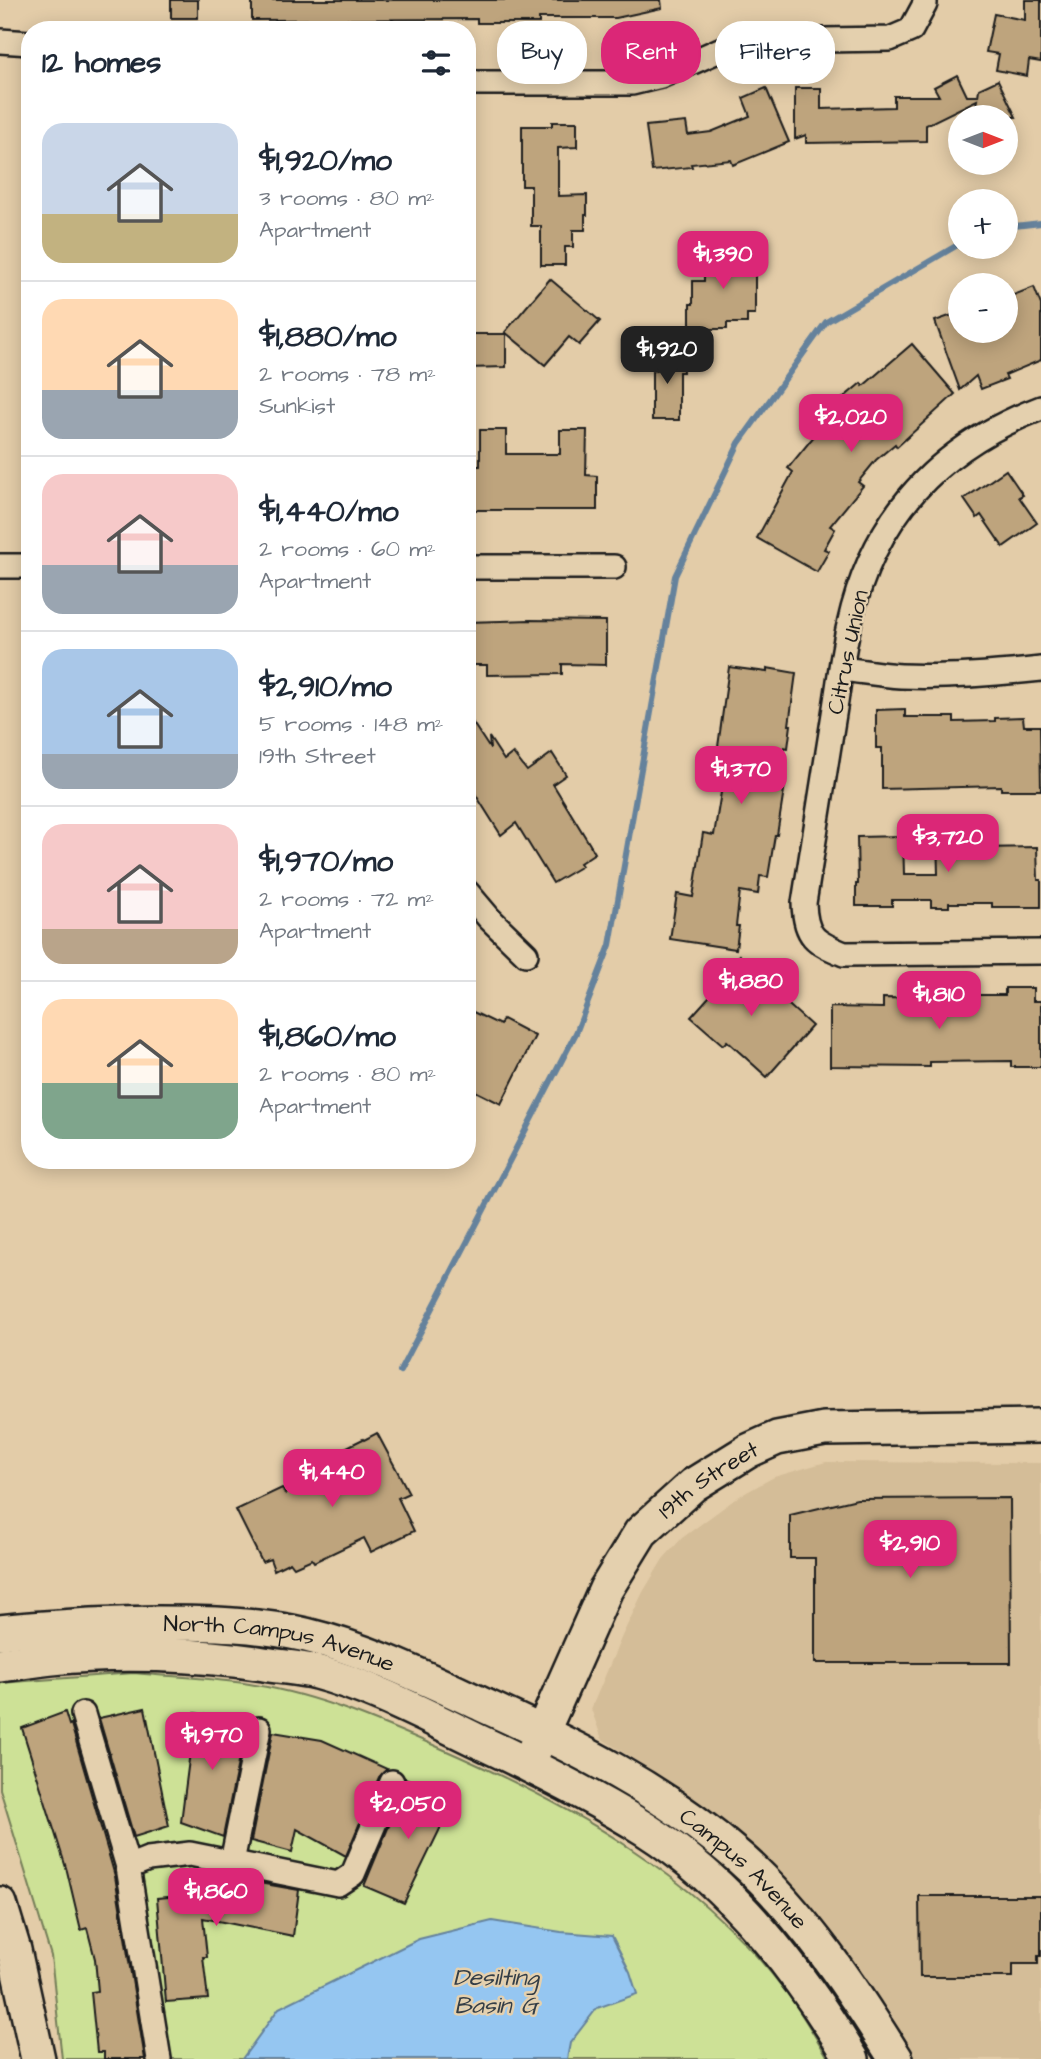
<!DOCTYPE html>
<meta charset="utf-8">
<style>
:root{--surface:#fff;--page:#f6f6f7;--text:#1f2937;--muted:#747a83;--line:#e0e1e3;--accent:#db2777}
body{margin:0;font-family:"Architects Daughter",sans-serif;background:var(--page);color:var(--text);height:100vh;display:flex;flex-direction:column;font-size:26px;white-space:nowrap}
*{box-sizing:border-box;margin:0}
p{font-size:23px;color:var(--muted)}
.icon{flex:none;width:38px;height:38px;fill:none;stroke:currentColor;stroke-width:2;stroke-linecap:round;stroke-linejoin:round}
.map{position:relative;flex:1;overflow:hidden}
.details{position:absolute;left:21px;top:21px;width:455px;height:1148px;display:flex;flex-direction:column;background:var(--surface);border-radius:28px;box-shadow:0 4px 18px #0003}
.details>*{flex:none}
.hud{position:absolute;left:497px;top:21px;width:438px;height:63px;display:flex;gap:14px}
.needle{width:46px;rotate:90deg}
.tools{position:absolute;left:948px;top:105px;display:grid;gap:14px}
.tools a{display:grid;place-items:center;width:70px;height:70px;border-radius:50%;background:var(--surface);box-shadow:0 4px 18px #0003;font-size:35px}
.price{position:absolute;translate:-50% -60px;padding:0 16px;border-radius:14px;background:var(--accent);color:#fff;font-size:23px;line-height:46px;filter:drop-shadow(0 2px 4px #0008)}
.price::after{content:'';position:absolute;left:50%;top:42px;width:21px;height:16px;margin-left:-10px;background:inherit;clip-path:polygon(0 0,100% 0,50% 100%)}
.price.on{background:#222;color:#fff}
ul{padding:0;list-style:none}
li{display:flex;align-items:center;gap:21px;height:175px;padding:0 21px}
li+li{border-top:2px solid var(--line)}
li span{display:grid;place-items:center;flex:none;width:196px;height:140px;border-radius:21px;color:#555}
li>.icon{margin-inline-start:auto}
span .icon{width:84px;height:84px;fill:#fffc;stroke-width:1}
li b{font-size:30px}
h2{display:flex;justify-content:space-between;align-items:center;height:84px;padding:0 21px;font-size:30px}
.chip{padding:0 24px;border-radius:28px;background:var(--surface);box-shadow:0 4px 18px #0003;font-size:24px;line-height:63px}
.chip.on{background:var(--accent);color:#fff}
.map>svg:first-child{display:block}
.built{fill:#d4bd98}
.green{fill:#cde196;stroke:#747e59;stroke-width:2}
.water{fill:#95c6f1;stroke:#65829c;stroke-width:2}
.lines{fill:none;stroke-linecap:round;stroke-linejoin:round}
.stream{stroke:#65829c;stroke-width:6}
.building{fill:#bea47d;stroke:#1c1c1c;stroke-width:2}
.street-casing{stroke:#1c1c1c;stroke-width:28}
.secondary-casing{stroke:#1c1c1c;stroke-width:38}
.street{stroke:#e4d0ae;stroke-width:23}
.secondary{stroke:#e4d0ae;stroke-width:33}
.labels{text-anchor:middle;stroke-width:5;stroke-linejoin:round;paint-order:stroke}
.street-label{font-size:23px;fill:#1c1c1c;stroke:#e4d0ae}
.water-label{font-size:24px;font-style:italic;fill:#343e47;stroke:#e4d0ae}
</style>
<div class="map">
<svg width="1041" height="2059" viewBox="0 0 1041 2059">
<rect width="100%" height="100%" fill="#e3cca8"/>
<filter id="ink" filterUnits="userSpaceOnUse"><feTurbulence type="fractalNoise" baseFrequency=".0143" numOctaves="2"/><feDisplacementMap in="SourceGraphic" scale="14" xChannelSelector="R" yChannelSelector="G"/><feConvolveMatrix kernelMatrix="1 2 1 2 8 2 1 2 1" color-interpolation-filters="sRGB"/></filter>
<g filter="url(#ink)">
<path class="built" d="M826,1462L1041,1463V2059H916L891,2014L817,1911L752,1845L682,1789L602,1739L591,1709L622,1636L643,1592L663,1559L682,1538L738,1497L774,1477Z"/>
<path class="green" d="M134,1673C174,1677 215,1678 255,1685C318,1695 381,1722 440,1748C571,1805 698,1875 786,1992C802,2013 815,2037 829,2059H62L51,1956L0,1789V1683Z"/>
<path class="water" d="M492,1921L561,1932L612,1936L630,1972L637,1994L597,2008L570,2043L567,2059H242L279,2008L419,1939Z"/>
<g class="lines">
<g class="stream">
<path d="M1006,227L1041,223"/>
<path d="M400,1371L576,1033L610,945L675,576L739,443L826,322L961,243"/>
</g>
</g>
<g class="building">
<rect x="171" y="0" width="27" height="18"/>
<path d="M252,0H661L662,8L616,18H539V23H477V19L252,20Z"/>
<path d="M1025,0H1041V62L1029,60L1027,76L996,70L999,54L986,52L994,14L1025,20Z"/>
<path d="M957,75L967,96H978L979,89L998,80L1016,117H974L977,100L926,125V141L806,143V135L795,139V88H821V109L894,107V96H939L934,87Z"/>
<path d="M766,88L789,142L733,165L731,160L691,164L692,167L652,171L646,126L686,122L688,135L711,132L750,116L743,98Z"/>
<path d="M552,122H577V147L558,148V196L587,195V215H585V230H573V247H565V265H541V226H531V186H522V126H552Z"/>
<path d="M704,246H730V262H755V314H747V323H727V329H697L690,324V304H693V281H704Z"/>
<path d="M550,279L600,321L579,345L569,337L545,365L505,332Z"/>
<path d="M1034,287L1041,305V360L1005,375L1007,379L981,389L976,376L960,390L935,321L961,312V331H1006V298Z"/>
<path d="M467,334H506V367L467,368Z"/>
<path d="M912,344L955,394L897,447L895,444L876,460L858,482L863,486L830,526L835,529L824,549L829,551L817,572L757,538L793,472L788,468L833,413L830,409L861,383L863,386Z"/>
<path d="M676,348L682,355L683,372H679V420H652V371H657V355L664,349Z"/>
<path d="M480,430H506V454H560V430H587L586,475L597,476V510H470V466H480Z"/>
<path d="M1006,470L1023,495L1019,497L1037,523L1003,547L981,515L977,518L964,499Z"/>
<path d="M530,620L606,621V665L562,664V674L487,675V665H467V622Z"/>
<path d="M729,667L767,672V668L796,673L789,725H791L788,748L784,747L779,783L785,784L777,835H775L768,877L760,876L758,894L740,891L736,926H739L736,949L670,939L677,894L693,897L703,833L714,835L726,762L716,761Z"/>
<path d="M905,709V717H954V722L995,721V718L1023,717L1024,726H1040L1041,790H1001V786L882,789V748H876V710Z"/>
<path d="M467,714L490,749L489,737L504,760L513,753L527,771L552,753L566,775L553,784L595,853L580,863L582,866L553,883L516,823L501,835L467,781Z"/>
<path d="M976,834V848L1037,847L1038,880H1041V907H992V903H949V907H931V900H892V906H856V884H858L857,837L903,836L904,874H938L937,835Z"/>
<path d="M739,955L760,975L758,977L812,1026L767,1077L727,1041L723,1045L691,1017L717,988L713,984Z"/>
<path d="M1005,988H1033V1001H1041V1067H1011V1061L930,1062V1067L830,1066V1007L883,1008V998L949,999V998H963V995H1005Z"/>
<path d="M467,1009L500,1025L503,1019L535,1036L501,1104L467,1087Z"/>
<path d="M377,1433L409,1493L398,1498L414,1531L371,1552L364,1538L314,1562L312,1559L294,1567L290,1562L274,1570L270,1559L262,1562L236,1510L282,1488L285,1494L329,1471L323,1459L363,1439L364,1440Z"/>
<path d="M1010,1498L1011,1663H815V1558H790V1515L857,1499Z"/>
<path d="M145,1708L169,1826L134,1837L99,1718Z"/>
<path d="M65,1712L69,1725L71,1724L115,1876L145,2059H104V2052H97L91,1992L98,1991L95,1959L87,1928L81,1930L67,1871L22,1728Z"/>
<path d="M195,1713L242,1722L241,1727L245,1728L223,1837L181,1822Z"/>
<path d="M273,1732L322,1740L387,1769L379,1777L346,1856L297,1829L292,1852L251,1841Z"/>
<path d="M405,1778L454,1800L404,1903L364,1886L405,1787Z"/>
<path d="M218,1876L299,1890L293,1936L203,1918L207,1957H203L208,1999L166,2002L157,1898L216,1893Z"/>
<path d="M919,1896H1041V1956H1038V1964H1013V1977H920Z"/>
</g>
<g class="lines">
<g class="street-casing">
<g id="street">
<path d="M0,41L30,43"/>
<path d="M467,83H632L661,76L722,49L756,41L890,39L911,30L925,4V0"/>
<path d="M1041,408C938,447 873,517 849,625C842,654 839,684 834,714C824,777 814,840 804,903C805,937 815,942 844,954L1041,952"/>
<path d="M0,566H30"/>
<path d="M467,567H614"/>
<path d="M842,669C861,671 881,675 901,676C948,678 994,674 1041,669"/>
<path d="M467,892L489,918L526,954"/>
<path d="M83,1714L128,1867"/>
<path d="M232,1862L259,1729"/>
<path d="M159,2059L128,1867L148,1859L190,1854L338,1884L353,1874L392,1782"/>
</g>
</g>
<g class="secondary-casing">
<g id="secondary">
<path id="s1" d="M0,1632C53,1626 105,1624 158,1623C207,1623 258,1624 306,1635C368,1650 425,1678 483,1705C576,1747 663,1790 741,1859C802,1913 853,1990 896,2059"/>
<path d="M0,1665C17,1663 35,1660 52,1658C118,1651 198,1654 264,1664C281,1667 299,1668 316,1672C372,1687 424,1715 476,1740C534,1767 591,1795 645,1829C733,1885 799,1971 852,2059"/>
<path id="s2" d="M533,1753L606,1589L641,1532L693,1485L748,1451L777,1438L824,1429L1041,1426"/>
<path d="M0,1904L14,1950L38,2059"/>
</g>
</g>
<use href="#street" class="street"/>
<use href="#secondary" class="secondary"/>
</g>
</g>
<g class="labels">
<g class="street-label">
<text transform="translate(847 652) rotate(-78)" y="8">Citrus Union</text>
<text dy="8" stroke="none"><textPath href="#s2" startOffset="332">19th Street</textPath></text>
<text dy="8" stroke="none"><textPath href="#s1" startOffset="282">North Campus Avenue</textPath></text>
<text dy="8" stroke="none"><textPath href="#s1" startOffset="808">Campus Avenue</textPath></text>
</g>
<g class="water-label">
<text x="496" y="1985">Desilting<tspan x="496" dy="28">Basin G</tspan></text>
</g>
</g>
</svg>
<div class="tools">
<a><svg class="needle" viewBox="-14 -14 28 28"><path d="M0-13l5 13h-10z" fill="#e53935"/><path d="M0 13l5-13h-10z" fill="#747a83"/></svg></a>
<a>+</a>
<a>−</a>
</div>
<b class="price" style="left:723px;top:291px">$1,390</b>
<b class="price on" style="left:667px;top:386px">$1,920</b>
<b class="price" style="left:851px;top:454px">$2,020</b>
<b class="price" style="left:741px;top:806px">$1,370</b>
<b class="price" style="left:948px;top:874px">$3,720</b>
<b class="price" style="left:751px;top:1018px">$1,880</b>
<b class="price" style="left:939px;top:1031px">$1,810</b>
<b class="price" style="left:332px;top:1509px">$1,440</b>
<b class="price" style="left:910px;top:1580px">$2,910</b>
<b class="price" style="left:212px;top:1772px">$1,970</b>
<b class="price" style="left:408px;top:1841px">$2,050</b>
<b class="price" style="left:216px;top:1928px">$1,860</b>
<div class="hud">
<a class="chip">Buy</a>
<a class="chip on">Rent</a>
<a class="chip">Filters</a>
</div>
<section class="details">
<h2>12 homes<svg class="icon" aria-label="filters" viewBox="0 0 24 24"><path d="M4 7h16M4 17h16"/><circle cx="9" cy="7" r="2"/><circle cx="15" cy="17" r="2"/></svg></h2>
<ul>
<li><span style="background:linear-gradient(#c9d6e8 65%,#c2b280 0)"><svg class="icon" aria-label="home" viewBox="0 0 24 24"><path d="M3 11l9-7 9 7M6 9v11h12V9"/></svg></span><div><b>$1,920/mo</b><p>3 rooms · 80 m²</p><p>Apartment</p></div></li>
<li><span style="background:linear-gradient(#ffd9b3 65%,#9aa5b1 0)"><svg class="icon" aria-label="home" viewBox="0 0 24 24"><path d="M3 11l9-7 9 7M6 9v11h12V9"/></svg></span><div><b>$1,880/mo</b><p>2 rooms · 78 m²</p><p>Sunkist</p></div></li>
<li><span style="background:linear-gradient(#f6c9c9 65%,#9aa5b1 0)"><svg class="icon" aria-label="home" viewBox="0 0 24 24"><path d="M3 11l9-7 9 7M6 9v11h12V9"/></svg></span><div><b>$1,440/mo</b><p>2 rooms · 60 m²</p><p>Apartment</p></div></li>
<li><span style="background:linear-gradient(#a9c7e8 75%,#9aa5b1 0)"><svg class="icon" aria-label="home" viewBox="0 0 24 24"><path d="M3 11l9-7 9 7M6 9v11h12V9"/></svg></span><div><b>$2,910/mo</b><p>5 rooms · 148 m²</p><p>19th Street</p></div></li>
<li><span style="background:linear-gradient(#f6c9c9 75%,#b9a48a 0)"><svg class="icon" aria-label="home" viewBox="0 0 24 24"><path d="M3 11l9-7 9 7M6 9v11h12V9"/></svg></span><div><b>$1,970/mo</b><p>2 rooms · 72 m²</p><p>Apartment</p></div></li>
<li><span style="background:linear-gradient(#ffd9b3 60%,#7fa58c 0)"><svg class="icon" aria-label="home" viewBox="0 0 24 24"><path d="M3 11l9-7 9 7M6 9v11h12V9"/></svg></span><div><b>$1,860/mo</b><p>2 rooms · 80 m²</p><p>Apartment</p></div></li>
</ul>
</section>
</div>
